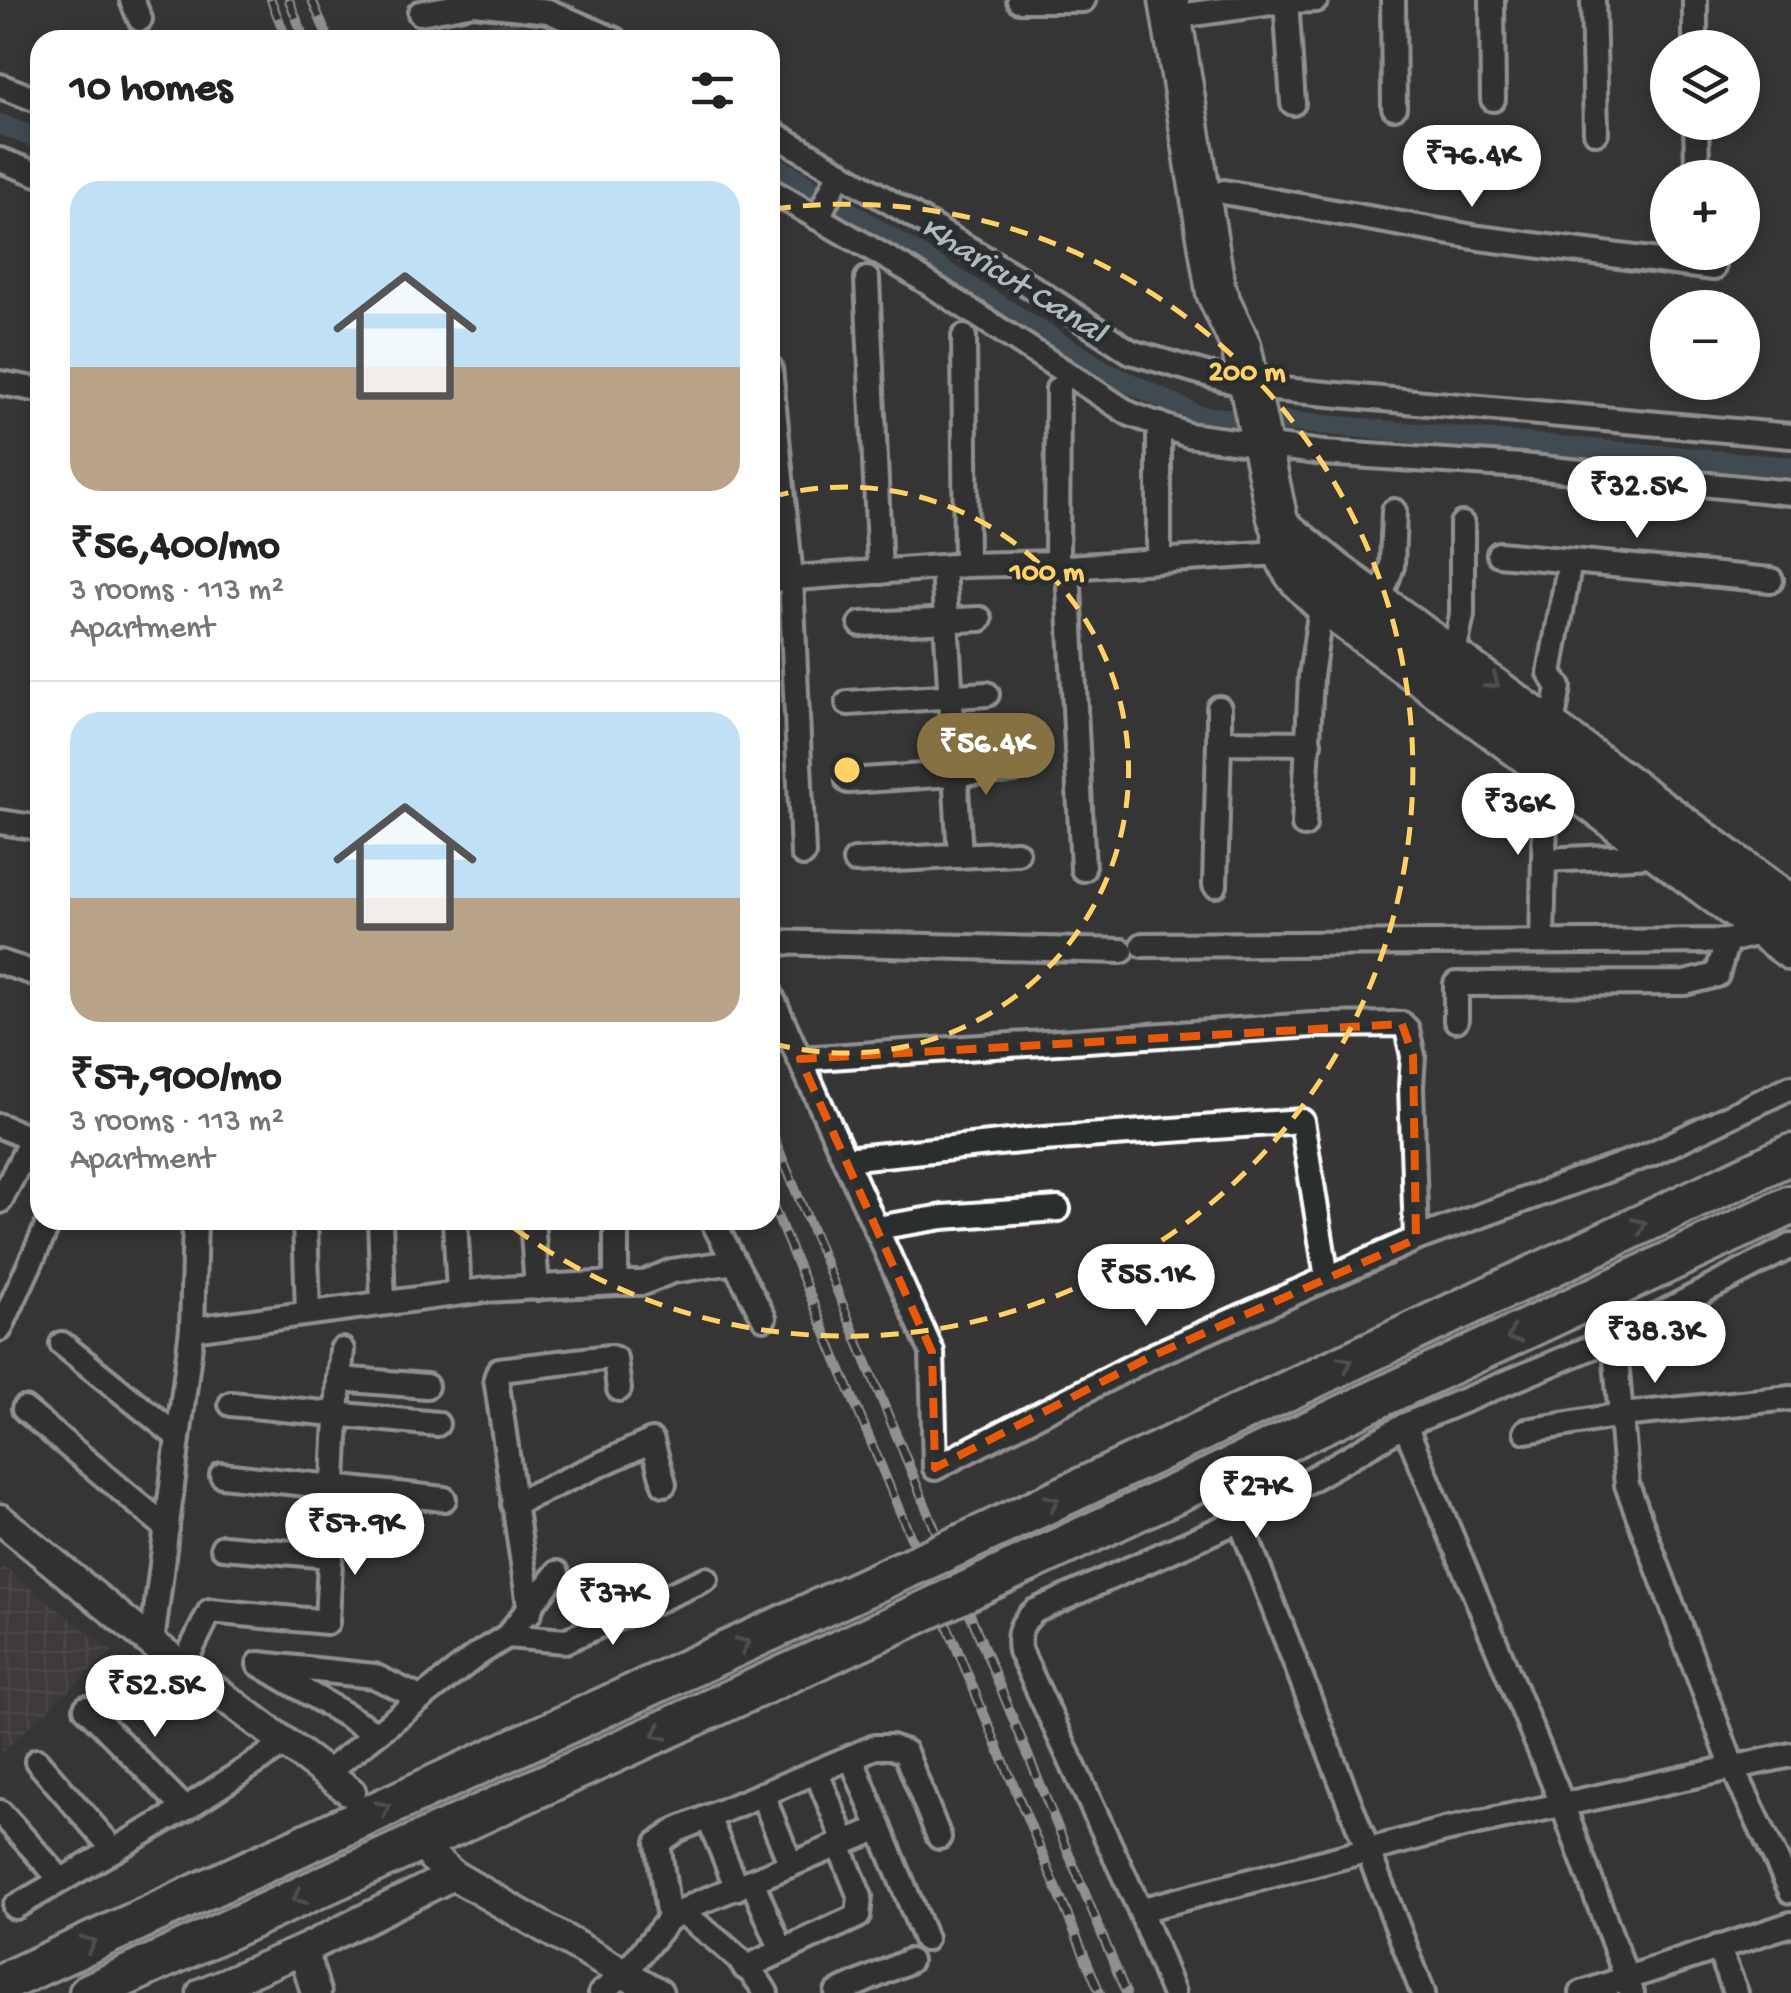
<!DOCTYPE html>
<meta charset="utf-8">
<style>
:root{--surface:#fff;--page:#f2f2f2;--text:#222;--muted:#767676;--line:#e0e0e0;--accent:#857141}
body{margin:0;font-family:"Gochi Hand",sans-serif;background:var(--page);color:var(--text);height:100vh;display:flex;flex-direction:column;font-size:38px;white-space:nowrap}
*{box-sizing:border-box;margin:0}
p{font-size:32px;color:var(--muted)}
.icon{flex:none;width:55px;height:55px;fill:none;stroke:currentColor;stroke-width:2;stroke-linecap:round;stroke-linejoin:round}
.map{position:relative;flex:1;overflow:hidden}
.drawer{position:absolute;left:30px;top:30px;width:750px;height:1200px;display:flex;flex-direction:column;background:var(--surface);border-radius:30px;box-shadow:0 5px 15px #0003}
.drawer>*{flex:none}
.tools{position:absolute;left:1650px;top:30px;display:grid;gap:20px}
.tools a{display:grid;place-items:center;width:110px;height:110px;border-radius:50%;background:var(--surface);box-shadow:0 5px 15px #0003;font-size:50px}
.price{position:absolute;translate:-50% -85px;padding:0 22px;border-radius:35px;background:#fff;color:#222;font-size:32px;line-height:65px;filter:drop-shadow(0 2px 5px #0008)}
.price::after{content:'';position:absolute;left:50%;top:60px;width:30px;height:22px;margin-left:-15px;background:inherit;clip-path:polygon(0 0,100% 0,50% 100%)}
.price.active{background:var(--accent);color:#fff}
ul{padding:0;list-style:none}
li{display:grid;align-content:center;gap:20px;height:530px;padding:0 40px}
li+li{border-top:2px solid var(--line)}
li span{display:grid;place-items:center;height:310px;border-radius:30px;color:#555}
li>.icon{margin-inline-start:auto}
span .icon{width:180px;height:180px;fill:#fffc;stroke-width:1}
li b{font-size:42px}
h2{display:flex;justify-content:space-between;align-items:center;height:120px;padding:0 40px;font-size:42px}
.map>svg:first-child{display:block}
.industrial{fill:url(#industrial-grid)}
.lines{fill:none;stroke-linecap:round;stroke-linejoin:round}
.canal{stroke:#4d6672;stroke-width:20}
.minor-casing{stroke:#fff;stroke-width:30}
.tertiary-casing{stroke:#fff;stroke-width:35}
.primary-casing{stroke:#fff;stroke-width:45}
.minor{stroke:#2a2d2e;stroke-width:22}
.tertiary{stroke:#2a2d2e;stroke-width:28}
.primary{stroke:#2a2d2e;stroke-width:38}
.rail-casing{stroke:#fff;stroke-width:10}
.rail{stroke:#2a2d2e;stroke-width:6;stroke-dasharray:19;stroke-linecap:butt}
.primary-bridge-casing{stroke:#fff;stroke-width:45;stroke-linecap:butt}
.primary-bridge{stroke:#2a2d2e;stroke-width:38}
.oneway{stroke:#6a6c6d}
.marked{fill:none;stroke:#e8590c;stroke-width:8;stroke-dasharray:20 12;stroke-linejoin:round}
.ring{fill:none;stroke:#ffd166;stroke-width:5;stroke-dasharray:18 12}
.labels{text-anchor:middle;stroke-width:9;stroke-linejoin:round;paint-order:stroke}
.water-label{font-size:35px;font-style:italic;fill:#afbac0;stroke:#2a2d2e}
.centre{fill:#ffd166;stroke:#2a2d2e;stroke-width:5}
.ring-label{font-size:30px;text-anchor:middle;font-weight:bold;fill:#ffd166;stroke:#2a2d2e;stroke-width:9;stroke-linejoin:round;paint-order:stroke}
</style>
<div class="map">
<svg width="1791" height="1993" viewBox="0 0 1791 1993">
<defs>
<pattern id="industrial-grid" width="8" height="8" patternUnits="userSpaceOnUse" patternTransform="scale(2.5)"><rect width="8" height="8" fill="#463f3f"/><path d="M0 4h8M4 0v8" fill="none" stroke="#625c5c"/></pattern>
</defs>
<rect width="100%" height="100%" fill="#373536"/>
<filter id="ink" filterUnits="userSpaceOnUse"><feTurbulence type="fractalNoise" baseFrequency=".01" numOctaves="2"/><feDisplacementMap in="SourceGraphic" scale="20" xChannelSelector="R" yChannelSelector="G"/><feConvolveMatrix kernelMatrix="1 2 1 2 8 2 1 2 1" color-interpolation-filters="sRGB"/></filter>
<g filter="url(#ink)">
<path class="industrial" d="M0,1564L112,1651L0,1754Z"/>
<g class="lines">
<g class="canal">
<path d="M416,40L506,32L536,40"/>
<path d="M0,124L40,140"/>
<path d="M770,162L1103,370L1199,416L1238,419"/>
<path d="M1282,421L1791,467"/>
</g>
<g class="minor-casing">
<g id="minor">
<path d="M132,0L140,19"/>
<path d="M1019,0H1083"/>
<path d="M1286,0L1293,103"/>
<path d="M1393,0L1394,107"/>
<path d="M1492,0L1493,99"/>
<path d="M1593,0L1596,132"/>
<path d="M1695,0V48"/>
<path d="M420,13L474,3L548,11L615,40"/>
<path d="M1172,17L1286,1L1316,0"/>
<path d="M0,86L40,101"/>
<path d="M1696,122L1697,166"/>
<path d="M770,131L1015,276L1131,352L1251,387L1791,436"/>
<path d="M0,160L40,175"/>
<path d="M770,190L908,270L1130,414L1188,435L1323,453L1522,466L1791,493"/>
<path d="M1224,192L1479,238L1713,268"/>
<path d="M818,218L840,172"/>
<path d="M867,279L880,572"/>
<path d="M964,337L966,565"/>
<path d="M770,368L791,578L803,854"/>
<path d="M0,383L40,390"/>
<path d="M1159,424V559"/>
<path d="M1499,554L1771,580"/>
<path d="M1057,563L1058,389"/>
<path d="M943,567L960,856"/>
<path d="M1068,567L1083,869"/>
<path d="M770,580L966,565L1057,563L1068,567L1278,553"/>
<path d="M1380,599L1392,566L1394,511"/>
<path d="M861,624L980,619"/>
<path d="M1454,653L1462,615V524"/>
<path d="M848,703L987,694"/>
<path d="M1219,708V742"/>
<path d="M1552,725L1559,687L1550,673L1570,561"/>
<path d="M848,781L1014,770"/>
<path d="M0,822L40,828"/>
<path d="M1304,825L1311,676L1321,608"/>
<path d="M1544,860L1655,855"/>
<path d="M855,861L1017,853"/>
<path d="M1215,885L1219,742L1309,743"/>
<path d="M770,942L1122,951"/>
<path d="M1542,942L1546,774"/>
<path d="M1143,945L1727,941L1759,933"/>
<path d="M0,962L40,975"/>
<path d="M770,993L932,1352L935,1468L1150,1357L1416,1239L1651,1154L1791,1087"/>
<path d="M1456,1020V984L1685,983L1717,975L1727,941"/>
<path d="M800,1059L1313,1025L1402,1024L1407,1029L1413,1056L1411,1086L1416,1239"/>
<path d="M0,1126L32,1139"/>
<path d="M845,1159L1029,1140L1302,1121L1327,1278"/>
<path d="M0,1201L40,1123"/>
<path d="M305,1220L308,1313"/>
<path d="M380,1220L383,1302"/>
<path d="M455,1220L459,1293"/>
<path d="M532,1220L537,1288"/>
<path d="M712,1220L764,1318"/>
<path d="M876,1228L943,1217L1058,1209"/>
<path d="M616,1283H643L672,1271L734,1262"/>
<path d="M0,1329L50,1220"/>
<path d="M192,1329L485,1290L616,1283V1220"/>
<path d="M1614,1338L1627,1485L1733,1768L1791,1891"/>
<path d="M62,1344L178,1437"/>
<path d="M339,1379L342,1350"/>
<path d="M231,1404L437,1424"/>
<path d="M24,1409L167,1528"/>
<path d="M1405,1425L1563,1806L1632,1993"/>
<path d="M1526,1431L1621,1415L1791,1398"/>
<path d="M222,1475L444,1499"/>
<path d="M513,1504L652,1441L664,1484"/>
<path d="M1240,1520L1423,1993"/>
<path d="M223,1547L330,1556"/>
<path d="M530,1612L496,1378L499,1370L610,1357L615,1359L619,1389"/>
<path d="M507,1636L565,1641L706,1579"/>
<path d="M152,1643L192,1329L195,1220"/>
<path d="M183,1666L210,1611L327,1622L339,1379L426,1386"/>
<path d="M86,1708L185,1809"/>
<path d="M376,1733L259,1664L374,1676L420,1698"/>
<path d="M851,1757L925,1939"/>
<path d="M37,1761L114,1850"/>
<path d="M326,1773L477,1655L507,1636L557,1573"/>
<path d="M817,1773L845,1842"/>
<path d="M762,1794L791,1865"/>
<path d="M0,1812L61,1880"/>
<path d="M708,1817L737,1888"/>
<path d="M752,1881L782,1951"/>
<path d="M15,1907L185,1809L286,1743"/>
<path d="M1140,1910L1445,1830L1791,1755"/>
<path d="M682,1912C711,1936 747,1960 766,1993"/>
<path d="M669,1919L658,1843L677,1830L875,1747H891L905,1752L939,1837"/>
<path d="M1718,1947L1736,1993"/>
<path d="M745,1968L858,1916L860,1897L839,1845"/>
<path d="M601,1993L625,1973L669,1919L698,1903L880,1828"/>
<path d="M837,1993L909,1961"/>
<path d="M1173,1993L1140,1910L1020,1651C1017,1632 1021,1623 1035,1611L1240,1520L1405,1425L1614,1338L1791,1246"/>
<path d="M1582,1993L1791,1924"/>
</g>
</g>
<g class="tertiary-casing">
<g id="tertiary">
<path d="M1289,527L1339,568L1791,899"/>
<path d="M1277,538C1278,570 1299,588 1321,608L1791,956"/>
<path d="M0,1519L152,1643L351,1792"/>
<path d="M432,1857L453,1875L658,1993"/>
<path d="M303,1950L316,1993"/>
<path d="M202,1993L303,1950L453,1875"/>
</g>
</g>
<g class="primary-casing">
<g id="primary">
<path d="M1169,0L1216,292L1241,346L1277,517C1293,560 1314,576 1348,605L1791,927"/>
<path d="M964,1543L1791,1154"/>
<path d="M984,1583L1791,1205"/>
<path d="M0,1984L888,1577"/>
<path d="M89,1993L907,1619"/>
</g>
</g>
<use href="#minor" class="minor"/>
<use href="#tertiary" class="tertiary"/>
<use href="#primary" class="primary"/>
<g class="rail-casing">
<g id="rail">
<path d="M271,0L287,40"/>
<path d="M289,0L305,40"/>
<path d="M312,0L329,40"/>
<path d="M770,1128L1126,1993"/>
<path d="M770,1199L1100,1993"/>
</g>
</g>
<use href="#rail" class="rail"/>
<g class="primary-bridge-casing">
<g id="primary-bridge">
<path d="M888,1577L964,1543"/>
<path d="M907,1619L984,1583"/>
</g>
</g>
<use href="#primary-bridge" class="primary-bridge"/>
</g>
<defs><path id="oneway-chevron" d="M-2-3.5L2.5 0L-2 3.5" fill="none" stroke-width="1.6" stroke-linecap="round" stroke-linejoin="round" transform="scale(2.5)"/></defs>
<g class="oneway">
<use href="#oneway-chevron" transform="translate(1493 682) rotate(36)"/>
<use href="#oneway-chevron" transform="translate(1640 1225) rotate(-25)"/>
<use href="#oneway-chevron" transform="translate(1513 1336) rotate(155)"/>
<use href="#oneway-chevron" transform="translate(1346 1363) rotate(-25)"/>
<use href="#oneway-chevron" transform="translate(1052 1502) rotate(-25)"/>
<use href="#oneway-chevron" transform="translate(743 1644) rotate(-25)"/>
<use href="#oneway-chevron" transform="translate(659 1733) rotate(155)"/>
<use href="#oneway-chevron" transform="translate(384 1808) rotate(-25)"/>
<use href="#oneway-chevron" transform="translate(299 1897) rotate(155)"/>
<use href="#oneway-chevron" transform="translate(89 1943) rotate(-25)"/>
</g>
</g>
<path d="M0 0H1791V1993H0ZM1402,1024L1413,1056L1416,1239L1150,1357L935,1468L932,1352L800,1059Z" fill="#373536" fill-opacity=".55" fill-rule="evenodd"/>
<path class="marked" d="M1402,1024L1413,1056L1416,1239L1150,1357L935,1468L932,1352L800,1059Z"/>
<g class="ring">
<path d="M771 497A283 283 0 1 1 771 1043"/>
<path d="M773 209A566 566 0 1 1 506 1222"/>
</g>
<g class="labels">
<g class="water-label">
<text transform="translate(1015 277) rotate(32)" y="12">Kharicut Canal</text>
</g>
</g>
<circle cx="847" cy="770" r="15" class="centre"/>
<g class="ring-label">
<text x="1247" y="380">200 m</text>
<text x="1047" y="580">100 m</text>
</g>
</svg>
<div class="tools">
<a><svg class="icon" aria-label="layers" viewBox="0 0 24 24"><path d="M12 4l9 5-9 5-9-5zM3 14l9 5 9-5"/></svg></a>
<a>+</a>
<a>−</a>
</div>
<b class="price" style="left:1472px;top:210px">₹76.4K</b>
<b class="price" style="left:1637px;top:541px">₹32.5K</b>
<b class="price active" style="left:986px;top:798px">₹56.4K</b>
<b class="price" style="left:1518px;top:858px">₹36K</b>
<b class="price" style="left:1146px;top:1329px">₹55.1K</b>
<b class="price" style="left:1655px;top:1386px">₹38.3K</b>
<b class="price" style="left:1256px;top:1541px">₹27K</b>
<b class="price" style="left:355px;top:1578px">₹57.9K</b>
<b class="price" style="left:613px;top:1648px">₹37K</b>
<b class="price" style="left:155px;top:1740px">₹52.5K</b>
<section class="drawer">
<h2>10 homes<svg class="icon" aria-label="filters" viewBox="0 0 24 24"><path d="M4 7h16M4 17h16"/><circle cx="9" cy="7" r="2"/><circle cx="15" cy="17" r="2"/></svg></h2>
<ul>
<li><span style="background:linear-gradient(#bfe0f5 60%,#b9a48a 0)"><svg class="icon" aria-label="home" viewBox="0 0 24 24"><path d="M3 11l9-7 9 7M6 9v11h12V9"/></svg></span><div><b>₹56,400/mo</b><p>3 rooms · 113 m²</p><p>Apartment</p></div></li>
<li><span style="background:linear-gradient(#bfe0f5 60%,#b9a48a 0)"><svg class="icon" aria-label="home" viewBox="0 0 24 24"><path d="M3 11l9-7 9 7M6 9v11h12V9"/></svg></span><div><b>₹57,900/mo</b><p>3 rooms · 113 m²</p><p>Apartment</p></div></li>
</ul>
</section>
</div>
